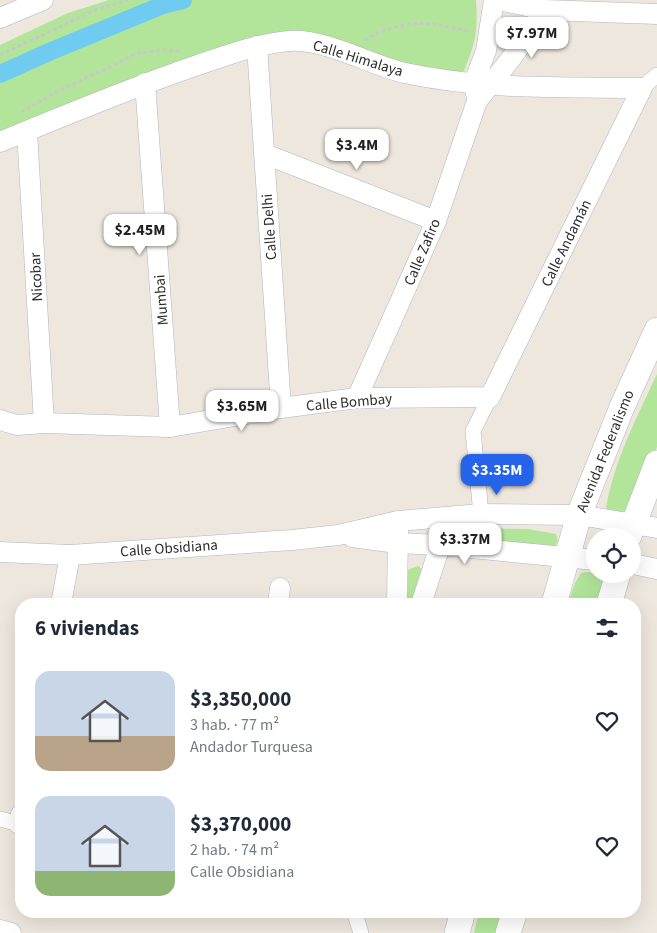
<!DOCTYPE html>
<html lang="es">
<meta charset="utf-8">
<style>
:root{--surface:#fff;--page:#f6f6f7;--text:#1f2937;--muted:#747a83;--accent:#2563eb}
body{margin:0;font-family:"Source Sans 3",sans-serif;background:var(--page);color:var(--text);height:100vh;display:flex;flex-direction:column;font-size:19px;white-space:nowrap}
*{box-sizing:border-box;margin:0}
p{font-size:16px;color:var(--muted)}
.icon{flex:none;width:28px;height:28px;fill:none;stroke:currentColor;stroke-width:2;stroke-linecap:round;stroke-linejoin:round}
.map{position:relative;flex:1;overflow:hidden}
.drawer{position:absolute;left:15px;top:598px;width:626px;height:320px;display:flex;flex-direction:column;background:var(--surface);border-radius:20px;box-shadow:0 5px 20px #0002}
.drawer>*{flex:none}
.fabs{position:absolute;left:586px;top:528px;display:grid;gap:10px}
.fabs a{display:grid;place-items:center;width:55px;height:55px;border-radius:50%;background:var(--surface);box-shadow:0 5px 20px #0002;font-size:25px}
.price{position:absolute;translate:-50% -42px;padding:0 11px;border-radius:10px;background:#fff;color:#222;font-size:16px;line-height:32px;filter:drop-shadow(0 1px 2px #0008)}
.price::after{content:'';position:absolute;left:50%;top:30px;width:15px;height:11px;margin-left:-8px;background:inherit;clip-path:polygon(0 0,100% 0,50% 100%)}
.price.on{background:var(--accent);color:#fff}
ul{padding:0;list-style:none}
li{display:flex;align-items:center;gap:15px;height:125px;padding:0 20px}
li span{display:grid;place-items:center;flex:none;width:140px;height:100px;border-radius:15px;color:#555}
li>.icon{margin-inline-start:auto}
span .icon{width:60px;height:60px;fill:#fffc;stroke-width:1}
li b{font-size:21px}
h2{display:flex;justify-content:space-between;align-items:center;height:60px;padding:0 20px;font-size:21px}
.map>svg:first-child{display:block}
.green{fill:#b2e59a}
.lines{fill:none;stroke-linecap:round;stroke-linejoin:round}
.canal{stroke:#70cbf0;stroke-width:18}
.pedestrian-casing{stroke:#b2b4bf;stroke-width:16}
.minor-casing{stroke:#b2b4bf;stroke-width:21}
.tertiary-casing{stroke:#b2b4bf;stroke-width:26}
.path{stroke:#c8c8c8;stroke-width:3;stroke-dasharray:4 2.5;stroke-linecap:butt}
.pedestrian{stroke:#fff;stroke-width:15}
.minor{stroke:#fff;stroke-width:20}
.tertiary{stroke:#fff;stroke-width:25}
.labels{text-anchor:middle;stroke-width:5;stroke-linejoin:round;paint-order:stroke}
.street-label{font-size:15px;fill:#2c2c2c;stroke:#fff}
</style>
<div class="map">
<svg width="657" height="933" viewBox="0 0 657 933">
<rect width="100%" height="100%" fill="#eee7de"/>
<g class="green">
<path d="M109,0H476C478,31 476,42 464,71L422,74L301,39L0,137V45L68,13Z"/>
<path d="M657,374V447L632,507C623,515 615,514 606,508C614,461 637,417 657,374Z"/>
<path d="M460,528L528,529L556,534L558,541L555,546L487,544L461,539Z"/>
<path d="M418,566L422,569L415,604H401L407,570Z"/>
<path d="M588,572L601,575L605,584L600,604H568L575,583L581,573Z"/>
<path d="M479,911H510L504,933H474Z"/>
</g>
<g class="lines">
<path class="canal" d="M0,74L49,52L163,5L183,0"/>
<g class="pedestrian-casing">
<g id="pedestrian">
<path d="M642,88L657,75"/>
<path d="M481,514L473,431L490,397"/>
<path d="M0,819L19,824"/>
<path d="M354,911L361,933"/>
</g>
</g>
<g class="minor-casing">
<g id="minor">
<path d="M498,0L545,10L657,14"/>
<path d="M0,18L43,0"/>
<path d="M257,46L281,408"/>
<path d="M145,83L170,427"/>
<path d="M476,94L474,82L486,51L494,0"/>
<path d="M27,131L44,423"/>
<path d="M0,142C66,115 130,88 198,65C228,55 257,44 289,41C324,38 370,65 405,73C483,90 563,87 642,88L490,397L357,398L281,408L170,427L44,423L17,425L0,420"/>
<path d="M265,154L436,221"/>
<path d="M357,398L436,221L477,101L510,60L545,10"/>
<path d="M352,537L397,543L440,545L595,560"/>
<path d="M0,552L70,555L292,540L338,535L398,521L481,514L579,515L657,528"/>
<path d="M632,564L657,569"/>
<path d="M61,604L70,555"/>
<path d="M278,604L280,588"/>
<path d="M397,604L398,531"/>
<path d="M421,604L444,534"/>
<path d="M21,814L19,824L21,825"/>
<path d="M0,930L11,933"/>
</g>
</g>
<g class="tertiary-casing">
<g id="tertiary">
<path d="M629,536L657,463"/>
<path d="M554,604L579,515L622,407L657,330"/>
<path d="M609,604L618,574"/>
<path d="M457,933L463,911"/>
<path d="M508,933L515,911"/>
</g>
</g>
<g class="path">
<path d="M364,40C406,18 427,21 471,32"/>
<path d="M0,55L95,10L128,0"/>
<path d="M21,112L58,91L110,67L135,54L160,50L180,51"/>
</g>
<use href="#pedestrian" class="pedestrian"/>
<use href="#minor" class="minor"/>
<use href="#tertiary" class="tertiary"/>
</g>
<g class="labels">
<g class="street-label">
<text transform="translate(358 58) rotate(17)" y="5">Calle Himalaya</text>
<text transform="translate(269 227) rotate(-94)" y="5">Calle Delhi</text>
<text transform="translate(566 243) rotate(-64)" y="5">Calle Andamán</text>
<text transform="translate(422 252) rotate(-67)" y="5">Calle Zafiro</text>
<text transform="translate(36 277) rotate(-93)" y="5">Nicobar</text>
<text transform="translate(161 300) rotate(-94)" y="5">Mumbai</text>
<text transform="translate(349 402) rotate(-5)" y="5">Calle Bombay</text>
<text transform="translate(605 451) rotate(-68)" y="5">Avenida Federalismo</text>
<text transform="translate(169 548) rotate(-4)" y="5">Calle Obsidiana</text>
</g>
</g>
</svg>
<div class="fabs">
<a><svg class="icon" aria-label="locate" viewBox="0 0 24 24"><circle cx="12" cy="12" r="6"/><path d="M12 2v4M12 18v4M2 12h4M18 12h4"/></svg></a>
</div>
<b class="price" style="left:532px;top:59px">$7.97M</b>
<b class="price" style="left:357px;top:171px">$3.4M</b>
<b class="price" style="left:140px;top:256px">$2.45M</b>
<b class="price" style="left:242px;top:432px">$3.65M</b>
<b class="price on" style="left:497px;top:496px">$3.35M</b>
<b class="price" style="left:465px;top:565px">$3.37M</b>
<section class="drawer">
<h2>6 viviendas<svg class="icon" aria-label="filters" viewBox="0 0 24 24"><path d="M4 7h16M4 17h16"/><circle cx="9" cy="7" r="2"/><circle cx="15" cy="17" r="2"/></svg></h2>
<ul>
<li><span style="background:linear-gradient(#c9d6e8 65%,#b9a48a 0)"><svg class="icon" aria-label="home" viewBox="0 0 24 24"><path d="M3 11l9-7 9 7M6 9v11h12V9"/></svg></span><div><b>$3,350,000</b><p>3 hab. · 77 m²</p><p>Andador Turquesa</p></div><svg class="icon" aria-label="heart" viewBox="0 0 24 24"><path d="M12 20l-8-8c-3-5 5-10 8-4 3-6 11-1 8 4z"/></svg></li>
<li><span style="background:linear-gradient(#c9d6e8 75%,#8fb573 0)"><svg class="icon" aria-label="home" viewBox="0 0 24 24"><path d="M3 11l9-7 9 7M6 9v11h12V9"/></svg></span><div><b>$3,370,000</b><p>2 hab. · 74 m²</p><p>Calle Obsidiana</p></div><svg class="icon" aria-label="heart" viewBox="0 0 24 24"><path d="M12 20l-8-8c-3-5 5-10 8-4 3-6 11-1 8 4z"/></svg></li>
</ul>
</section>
</div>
